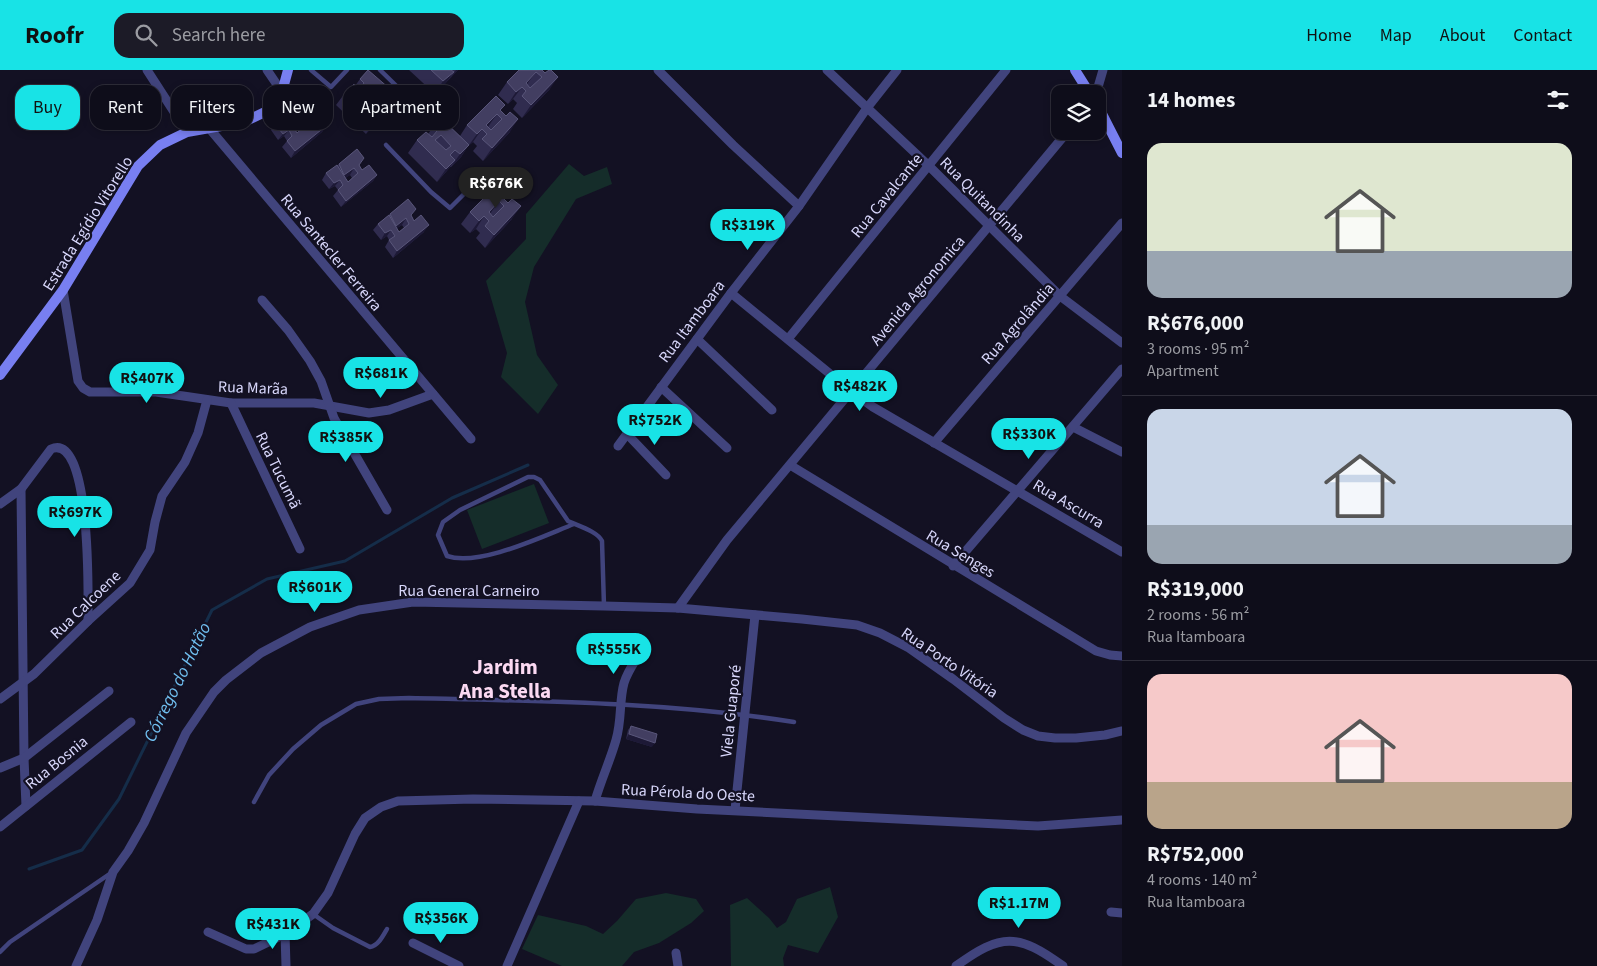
<!DOCTYPE html>
<meta charset="utf-8">
<style>
:root{--surface:#0e0d1a;--page:#1c1b27;--text:#f1f3f6;--muted:#9b9ca2;--line:#2e2d39;--accent:#18e3e6}
body{margin:0;font-family:"Source Sans 3",sans-serif;background:var(--page);color:var(--text);height:100vh;display:flex;flex-direction:column;font-size:19px;white-space:nowrap}
*{box-sizing:border-box;margin:0}
p{font-size:16px;color:var(--muted)}
.icon{flex:none;width:28px;height:28px;fill:none;stroke:currentColor;stroke-width:2;stroke-linecap:round;stroke-linejoin:round}
.map{position:relative;flex:1;overflow:hidden}
.details{display:flex;flex-direction:column;background:var(--surface);width:475px}
.details>*{flex:none}
.hud{position:absolute;left:15px;top:15px;width:475px;height:45px;display:flex;gap:10px}
.buttons{position:absolute;left:1051px;top:15px;display:grid;gap:10px}
.buttons a{display:grid;place-items:center;width:55px;height:55px;border-radius:10px;background:var(--surface);box-shadow:0 2px 8px #0003,0 0 0 1px var(--line);font-size:25px}
.price{position:absolute;translate:-50% -42px;padding:0 11px;border-radius:18px;background:var(--accent);color:#111;font-size:16px;line-height:32px;filter:drop-shadow(0 1px 2px #0008)}
.price::after{content:'';position:absolute;left:50%;top:30px;width:15px;height:11px;margin-left:-8px;background:inherit;clip-path:polygon(0 0,100% 0,50% 100%)}
.price.selected{background:#222;color:#fff}
ul{padding:0;list-style:none}
li{display:grid;align-content:center;gap:10px;height:265px;padding:0 25px}
li+li{border-top:1px solid var(--line)}
li span{display:grid;place-items:center;height:155px;border-radius:15px;color:#555}
li>.icon{margin-inline-start:auto}
span .icon{width:90px;height:90px;fill:#fffc;stroke-width:1}
li b{font-size:21px}
h2{display:flex;justify-content:space-between;align-items:center;height:60px;padding:0 25px;font-size:21px}
.chip{padding:0 18px;border-radius:15px;background:var(--surface);box-shadow:0 2px 8px #0003,0 0 0 1px var(--line);font-size:18px;line-height:45px}
.chip.selected{background:var(--accent);color:#111}
header{display:flex;align-items:center;gap:30px;box-sizing:border-box;height:70px;padding:0 25px;background:var(--accent);color:#111}
header strong{font-size:24px}
nav{display:flex;gap:28px;margin-inline-start:auto;font-size:18px}
.search{width:350px;height:45px;background:var(--page);display:flex;align-items:center;gap:12px;box-sizing:border-box;padding:0 18px;border-radius:15px;color:var(--muted);font-size:19px}
main{display:flex;flex:1;min-height:0}
.map>svg:first-child{display:block}
.green{fill:#152d2a}
.lines{fill:none;stroke-linecap:round;stroke-linejoin:round}
.stream{stroke:#152d49;stroke-width:3}
.lane{stroke:#41447d;stroke-width:4.5}
.street{stroke:#41447d;stroke-width:9}
.secondary{stroke:#787ff1;stroke-width:10}
.wall{fill:#302c4f;fill-rule:evenodd}
.shaded-wall{fill:#1d1936}
.building{fill:#423e61;stroke:#59567a;fill-rule:evenodd}
.labels{text-anchor:middle;stroke-width:4.5;stroke-linejoin:round;paint-order:stroke}
.street-label{font-size:16px;fill:#d8d7fb;stroke:#131123}
.water-label{font-size:18px;font-style:italic;fill:#70bff0;stroke:#131123}
.district-label{font-size:21px;font-weight:bold;fill:#fbd9f2;stroke:#131123}
</style>
<header>
<strong>Roofr</strong>
<div class="search"><svg class="icon" aria-label="search" viewBox="0 0 24 24"><circle cx="10" cy="10" r="6"/><path d="M15 15l6 6"/></svg>Search here</div>
<nav><a>Home</a><a>Map</a><a>About</a><a>Contact</a></nav>
</header>
<main>
<div class="map">
<svg width="1122" height="896" viewBox="0 0 1122 896">
<rect width="100%" height="100%" fill="#131123"/>
<g class="green">
<path d="M569,94L584,106L607,97L612,114L576,129L534,197L525,232L537,285L558,315L538,344L501,307L507,283L486,211L526,169V144Z"/>
<path d="M534,414L549,453L482,479L467,440Z"/>
<path d="M830,817L838,847L818,883L788,875L783,888L784,896H731L730,835L747,828L769,848L777,858L786,852L797,829Z"/>
<path d="M666,823L696,829L704,841L691,853L659,873L634,882L622,896H562L522,879L538,845L586,856L603,864L617,851L636,829Z"/>
</g>
<g class="lines">
<path class="stream" d="M29,799L82,780L119,729L212,540L267,509L345,491L452,428L528,395"/>
<g class="lane">
<path d="M311,0L331,17L347,0"/>
<path d="M380,0L420,39"/>
<path d="M386,75L431,122L450,138L485,103"/>
<path d="M574,454C543,466 479,497 447,486L438,465L443,452L460,440L528,407H534L540,410L568,451C578,456 597,461 602,471L604,536"/>
<path d="M254,732L269,705L293,679L321,655L356,634L379,629L409,628C537,631 667,632 794,652"/>
<path d="M313,844L333,858L370,877C378,876 383,866 387,859"/>
<path d="M0,882L10,872L111,803"/>
</g>
<g class="street">
<path d="M147,0L187,62"/>
<path d="M267,0L282,22"/>
<path d="M658,0L733,75L799,136"/>
<path d="M827,0L929,96L1060,226L1122,273"/>
<path d="M1096,24L1103,0"/>
<path d="M209,58L471,369"/>
<path d="M63,220L78,311L83,318L90,322H156L231,333H314L369,343L389,340L433,324"/>
<path d="M731,223L851,321L873,337L1122,482"/>
<path d="M262,230L288,260L310,291L321,311L334,348L387,440"/>
<path d="M697,269L772,340"/>
<path d="M788,269L1006,0"/>
<path d="M661,317L727,378"/>
<path d="M231,333L300,479"/>
<path d="M1073,357L1122,382"/>
<path d="M627,364L666,405"/>
<path d="M934,373L1122,153"/>
<path d="M618,376L731,223L799,136L867,38L897,0"/>
<path d="M790,395L1096,581L1110,585L1122,586"/>
<path d="M21,419L24,688L26,736"/>
<path d="M0,434L21,419L51,379C92,361 88,530 88,551"/>
<path d="M953,496L1122,299"/>
<path d="M678,538L727,470L1068,61"/>
<path d="M0,629L34,604L88,551L130,513L150,480L155,452L162,426L185,392L198,363L207,330"/>
<path d="M0,698L24,688L109,621"/>
<path d="M595,731C601,710 610,691 616,670C622,650 619,631 624,613C627,603 633,594 638,586"/>
<path d="M735,740L755,545"/>
<path d="M0,757L131,652"/>
<path d="M1111,842L1122,843"/>
<path d="M208,862L246,879H254L285,864L313,844L328,823L355,764L365,748L381,737L398,731L473,729L595,731L697,739L1038,756L1122,750"/>
<path d="M285,864L286,896"/>
<path d="M413,873L459,896"/>
<path d="M676,883L678,896"/>
<path d="M76,896L97,850L113,802L128,781L144,753L186,663L214,622L226,610L261,583L310,557L359,540L413,532L604,536L678,538L802,549L857,555L880,563L909,578L953,609L1004,648L1023,660L1038,666L1055,668H1076L1105,665L1122,661"/>
<path d="M507,896L579,731"/>
<path d="M956,896C1001,863 1018,863 1063,896"/>
</g>
<g class="secondary">
<path d="M1075,0L1090,24"/>
<path d="M1098,36L1122,83"/>
<path d="M0,305L63,220L138,96L160,75L187,62L244,52L267,41L282,22L288,0"/>
</g>
</g>
<g class="wall">
<path d="M409,0H458L435,24Z"/>
<path d="M542,0L550,19L522,48L513,39L517,33L513,29L508,34L498,25L507,12Z"/>
<path d="M360,9L397,25L388,38L366,64L336,35L345,23L355,16Z"/>
<path d="M505,35L500,41L510,62L483,91L473,81L477,76L473,72L468,76L461,87L451,97H450L446,102L437,112L408,83L417,70L428,64L433,57L460,66L467,55Z"/>
<path d="M288,45L308,46L311,51L326,56L322,62L291,88L282,77L287,71L284,66L278,70L271,60L275,54ZM299,55L301,59L297,63L294,59Z"/>
<path d="M339,94L359,95L362,100L377,105L373,111L341,137L333,126L338,120L335,116L329,119L322,110L326,103ZM350,105L352,108L348,112L345,108Z"/>
<path d="M507,122L503,128L512,149L485,178L476,168L480,163L476,159L470,163L461,154L470,142Z"/>
<path d="M390,144L411,146L414,151L424,162L393,188L385,177L389,170L387,166L381,170L373,160L378,154ZM402,155L404,158L399,162L397,158Z"/>
<path d="M631,656L652,677L626,669L628,660Z"/>
</g>
<g class="shaded-wall">
<path d="M456,0H458L449,10Z"/>
<path d="M454,2L445,14L435,24L443,11Z"/>
<path d="M536,2L527,14L526,13Z"/>
<path d="M558,7L550,19L522,48L531,35Z"/>
<path d="M522,17L513,29L508,34L516,22Z"/>
<path d="M397,25L388,38L379,48L388,36Z"/>
<path d="M384,41L375,54L366,64L375,51Z"/>
<path d="M497,44L488,57L486,55Z"/>
<path d="M303,49L299,55L289,62L294,56Z"/>
<path d="M518,49L510,62L483,91L492,78Z"/>
<path d="M326,56L322,62L291,88L295,81Z"/>
<path d="M482,59L473,72L468,76L461,87L451,97L460,84L469,75L477,64Z"/>
<path d="M289,60L284,66L278,70L283,64Z"/>
<path d="M455,90L446,102L437,112L446,99Z"/>
<path d="M354,98L350,105L340,112L344,105Z"/>
<path d="M377,105L373,111L341,137L346,131Z"/>
<path d="M340,110L335,116L329,119L334,113Z"/>
<path d="M499,131L490,144L489,142Z"/>
<path d="M521,136L512,149L485,178L494,165Z"/>
<path d="M484,146L476,159L470,163L479,151Z"/>
<path d="M406,148L402,155L391,162L396,156Z"/>
<path d="M429,155L424,162L393,188L397,181Z"/>
<path d="M391,160L387,166L381,170L385,163Z"/>
<path d="M629,664L655,673L652,677L626,669Z"/>
</g>
<g class="building">
<path d="M368,0L397,25L388,36L383,31L379,36L384,41L375,51L345,23L354,14L359,19L364,13L360,9ZM368,16L379,27L375,32L363,22Z"/>
<path d="M431,0H451L454,2L443,11Z"/>
<path d="M519,0H542L545,3L549,0H551L558,7L531,35L522,26L526,21L522,17L516,22L507,12ZM536,2L542,7L530,18L526,13Z"/>
<path d="M496,26L505,35L500,40L506,46L510,42L518,49L492,78L482,69L487,64L482,59L477,64L467,55ZM497,44L502,49L491,60L486,55Z"/>
<path d="M306,30L313,39L308,45L311,51L318,45L326,56L295,81L287,71L292,66L289,60L283,64L275,54L286,45L297,63L307,54L303,49L294,56L288,45Z"/>
<path d="M441,48L469,75L460,84L455,80L450,85L455,90L446,99L417,70L426,62L432,67L437,61L433,57ZM441,65L451,76L446,80L435,70Z"/>
<path d="M357,79L364,88L359,95L362,100L369,95L377,105L346,131L338,120L343,115L340,110L334,113L326,103L337,95L348,112L358,103L354,98L344,105L339,94Z"/>
<path d="M499,113L507,122L502,127L508,133L512,129L521,136L494,165L485,156L489,151L484,146L479,151L470,142ZM499,131L504,136L493,147L489,142Z"/>
<path d="M408,129L416,139L411,145L414,151L421,145L429,155L397,181L389,170L395,166L391,160L385,163L378,154L389,145L399,162L409,154L406,148L396,156L390,144Z"/>
<path d="M631,656L657,664L655,673L629,664Z"/>
</g>
<g class="labels">
<g class="street-label">
<text transform="translate(886 125) rotate(-51)" y="6">Rua Cavalcante</text>
<text transform="translate(983 129) rotate(45)" y="6">Rua Quitandinha</text>
<text transform="translate(87 153) rotate(-58)" y="6">Estrada Egídio Vitorello</text>
<text transform="translate(332 182) rotate(50)" y="6">Rua Santecler Ferreira</text>
<text transform="translate(917 220) rotate(-50)" y="6">Avenida Agronomica</text>
<text transform="translate(691 251) rotate(-53)" y="6">Rua Itamboara</text>
<text transform="translate(1017 253) rotate(-49)" y="6">Rua Agrolândia</text>
<text transform="translate(253 317) rotate(2)" y="6">Rua Marãa</text>
<text transform="translate(279 400) rotate(64)" y="6">Rua Tucumã</text>
<text transform="translate(1069 433) rotate(31)" y="6">Rua Ascurra</text>
<text transform="translate(961 483) rotate(31)" y="6">Rua Senges</text>
<text x="469" y="526">Rua General Carneiro</text>
<text transform="translate(85 534) rotate(-44)" y="6">Rua Calcoene</text>
<text transform="translate(950 592) rotate(34)" y="6">Rua Porto Vitória</text>
<text transform="translate(730 641) rotate(-84)" y="6">Viela Guaporé</text>
<text transform="translate(56 692) rotate(-39)" y="6">Rua Bosnia</text>
<text transform="translate(688 722) rotate(3)" y="6">Rua Pérola do Oeste</text>
</g>
<g class="water-label">
<text transform="translate(177 612) rotate(-64)" y="6">Córrego do Hatão</text>
</g>
<g class="district-label">
<text x="505" y="604">Jardim<tspan x="505" dy="24">Ana Stella</tspan></text>
</g>
</g>
</svg>
<div class="buttons">
<a><svg class="icon" aria-label="layers" viewBox="0 0 24 24"><path d="M12 4l9 5-9 5-9-5zM3 14l9 5 9-5"/></svg></a>
</div>
<b class="price selected" style="left:496px;top:139px">R$676K</b>
<b class="price" style="left:748px;top:181px">R$319K</b>
<b class="price" style="left:381px;top:329px">R$681K</b>
<b class="price" style="left:147px;top:334px">R$407K</b>
<b class="price" style="left:860px;top:342px">R$482K</b>
<b class="price" style="left:655px;top:376px">R$752K</b>
<b class="price" style="left:1029px;top:390px">R$330K</b>
<b class="price" style="left:346px;top:393px">R$385K</b>
<b class="price" style="left:75px;top:468px">R$697K</b>
<b class="price" style="left:315px;top:543px">R$601K</b>
<b class="price" style="left:614px;top:605px">R$555K</b>
<b class="price" style="left:1019px;top:859px">R$1.17M</b>
<b class="price" style="left:441px;top:874px">R$356K</b>
<b class="price" style="left:273px;top:880px">R$431K</b>
<div class="hud">
<a class="chip selected">Buy</a>
<a class="chip">Rent</a>
<a class="chip">Filters</a>
<a class="chip">New</a>
<a class="chip">Apartment</a>
</div>
</div>
<section class="details">
<h2>14 homes<svg class="icon" aria-label="filters" viewBox="0 0 24 24"><path d="M4 7h16M4 17h16"/><circle cx="9" cy="7" r="2"/><circle cx="15" cy="17" r="2"/></svg></h2>
<ul>
<li><span style="background:linear-gradient(#dfe7d0 70%,#9aa5b1 0)"><svg class="icon" aria-label="home" viewBox="0 0 24 24"><path d="M3 11l9-7 9 7M6 9v11h12V9"/></svg></span><div><b>R$676,000</b><p>3 rooms · 95 m²</p><p>Apartment</p></div></li>
<li><span style="background:linear-gradient(#c9d6e8 75%,#9aa5b1 0)"><svg class="icon" aria-label="home" viewBox="0 0 24 24"><path d="M3 11l9-7 9 7M6 9v11h12V9"/></svg></span><div><b>R$319,000</b><p>2 rooms · 56 m²</p><p>Rua Itamboara</p></div></li>
<li><span style="background:linear-gradient(#f6c9c9 70%,#b9a48a 0)"><svg class="icon" aria-label="home" viewBox="0 0 24 24"><path d="M3 11l9-7 9 7M6 9v11h12V9"/></svg></span><div><b>R$752,000</b><p>4 rooms · 140 m²</p><p>Rua Itamboara</p></div></li>
</ul>
</section>
</main>
